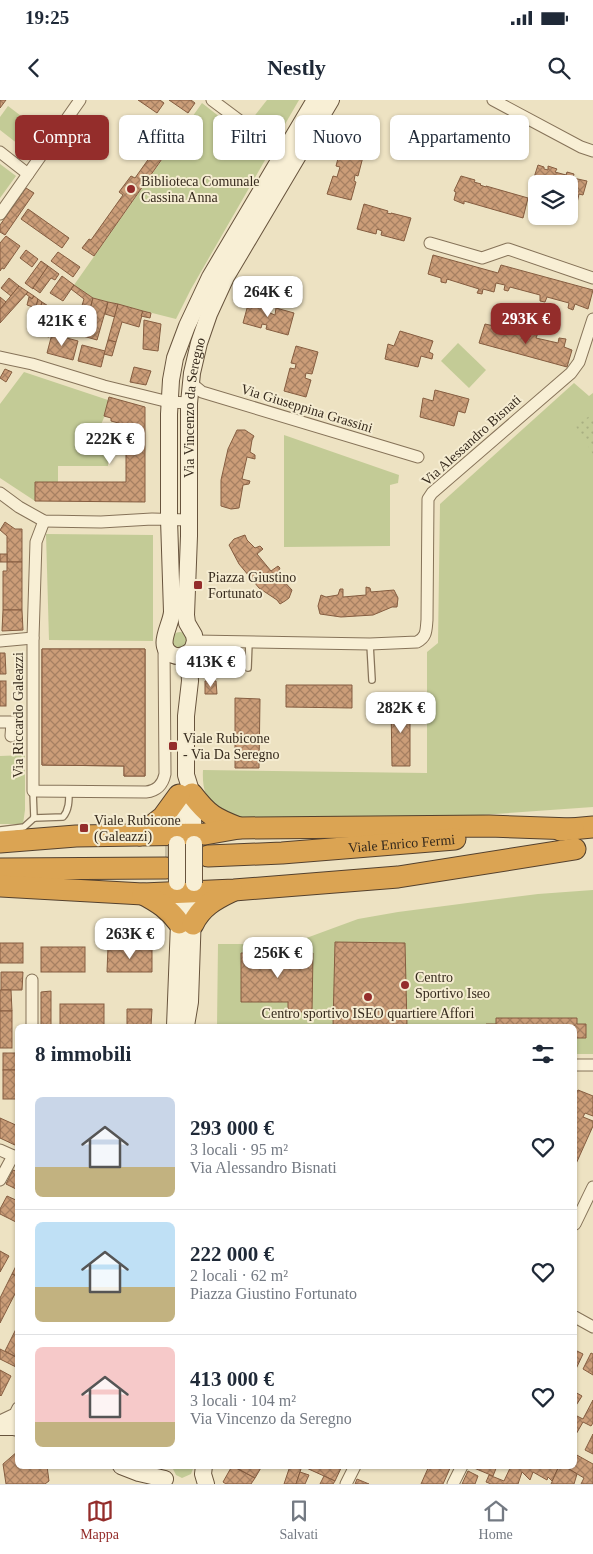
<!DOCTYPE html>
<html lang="it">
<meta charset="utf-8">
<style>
:root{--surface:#fff;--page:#f6f6f7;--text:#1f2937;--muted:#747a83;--line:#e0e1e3;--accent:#942d2b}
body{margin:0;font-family:"Times New Roman",serif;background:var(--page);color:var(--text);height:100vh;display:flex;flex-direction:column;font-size:19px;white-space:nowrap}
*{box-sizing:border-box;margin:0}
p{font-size:16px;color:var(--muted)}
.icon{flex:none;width:28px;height:28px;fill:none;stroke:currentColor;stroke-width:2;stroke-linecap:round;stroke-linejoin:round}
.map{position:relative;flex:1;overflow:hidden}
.panel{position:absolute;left:15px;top:924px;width:562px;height:445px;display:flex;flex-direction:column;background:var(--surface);border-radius:8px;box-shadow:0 1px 4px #0004}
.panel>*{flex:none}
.top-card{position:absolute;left:15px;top:15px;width:564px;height:45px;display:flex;gap:10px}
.buttons{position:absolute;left:528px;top:75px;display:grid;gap:10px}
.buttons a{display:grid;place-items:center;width:50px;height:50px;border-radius:8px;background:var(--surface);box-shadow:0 1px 4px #0004;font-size:25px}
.price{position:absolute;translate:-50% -42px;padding:0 11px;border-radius:10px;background:#fff;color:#222;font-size:16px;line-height:32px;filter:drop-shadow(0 1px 2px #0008)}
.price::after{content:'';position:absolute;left:50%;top:30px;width:15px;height:11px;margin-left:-8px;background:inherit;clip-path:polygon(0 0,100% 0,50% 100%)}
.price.on{background:var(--accent);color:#fff}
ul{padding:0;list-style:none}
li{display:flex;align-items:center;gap:15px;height:125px;padding:0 20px}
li+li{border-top:1px solid var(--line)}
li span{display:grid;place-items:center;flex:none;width:140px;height:100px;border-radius:8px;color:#555}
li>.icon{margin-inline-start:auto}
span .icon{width:60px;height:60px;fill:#fffc;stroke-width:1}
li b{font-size:21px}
h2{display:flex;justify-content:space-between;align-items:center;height:60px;padding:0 20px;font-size:21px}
.chip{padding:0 18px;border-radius:8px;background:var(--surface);box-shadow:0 1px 4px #0004;font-size:18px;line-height:45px}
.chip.on{background:var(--accent);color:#fff}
.status{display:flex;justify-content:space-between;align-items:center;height:35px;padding:0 25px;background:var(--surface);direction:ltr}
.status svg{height:14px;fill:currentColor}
header{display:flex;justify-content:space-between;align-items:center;height:65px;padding:0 20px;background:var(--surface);font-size:22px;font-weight:700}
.tabs{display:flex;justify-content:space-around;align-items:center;height:70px;border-top:1px solid var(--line);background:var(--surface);font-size:14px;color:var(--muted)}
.tabs a{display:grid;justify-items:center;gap:2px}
.tabs .on{color:var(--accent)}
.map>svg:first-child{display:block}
.green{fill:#c3cb96}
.garden{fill:url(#garden-dots)}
.building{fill:url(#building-cross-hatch);stroke:#855d40;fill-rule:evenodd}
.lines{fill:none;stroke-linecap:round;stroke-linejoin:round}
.highway-tunnel{stroke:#c8bda1;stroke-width:21;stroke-dasharray:21 11;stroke-linecap:butt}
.lane-casing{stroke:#867359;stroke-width:8}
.street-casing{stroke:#867359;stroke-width:13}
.secondary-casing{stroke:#68543d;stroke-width:18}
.highway-casing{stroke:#54412e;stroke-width:23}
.lane{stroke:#f8efd5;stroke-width:5.5}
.street{stroke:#f8efd5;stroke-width:11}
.secondary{stroke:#f8efd5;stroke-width:16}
.highway{stroke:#dba453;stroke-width:21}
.secondary-bridge-casing{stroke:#68543d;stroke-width:18;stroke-linecap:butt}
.secondary-bridge{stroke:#f8efd5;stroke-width:16}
.poi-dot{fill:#942d2b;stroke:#f5ecd1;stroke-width:2}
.labels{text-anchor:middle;stroke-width:4;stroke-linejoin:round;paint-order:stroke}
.poi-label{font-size:14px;fill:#362a1d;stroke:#f5ecd1;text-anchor:start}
.street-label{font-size:14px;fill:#362a1d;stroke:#f5ecd1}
</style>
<div class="status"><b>19:25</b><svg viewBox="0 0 49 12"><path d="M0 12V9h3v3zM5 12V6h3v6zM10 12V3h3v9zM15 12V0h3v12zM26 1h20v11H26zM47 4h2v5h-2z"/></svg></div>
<header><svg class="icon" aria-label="back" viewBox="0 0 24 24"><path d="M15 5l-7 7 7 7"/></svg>Nestly<svg class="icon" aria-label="search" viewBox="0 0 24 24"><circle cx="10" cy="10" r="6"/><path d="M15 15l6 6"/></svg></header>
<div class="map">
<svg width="593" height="1384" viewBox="0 0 593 1384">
<defs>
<pattern id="garden-dots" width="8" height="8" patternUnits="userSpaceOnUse" patternTransform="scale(1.25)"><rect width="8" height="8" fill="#c3cb96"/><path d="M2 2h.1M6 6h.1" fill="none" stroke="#a8ae81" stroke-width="1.8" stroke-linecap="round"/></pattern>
<pattern id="building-cross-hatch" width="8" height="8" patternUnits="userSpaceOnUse" patternTransform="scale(1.25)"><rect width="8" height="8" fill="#cb9d78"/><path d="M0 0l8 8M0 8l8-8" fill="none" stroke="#a68062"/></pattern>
</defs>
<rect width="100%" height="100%" fill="#ede2c2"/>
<g class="green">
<path d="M267,0H299L277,38L252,19Z"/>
<path d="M202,3L268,55L191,189L176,219L93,198L74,185Z"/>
<path d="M8,6L42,32L27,51L0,30V17Z"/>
<path d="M0,64L16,76L0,98Z"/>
<path d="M458,243L486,270L469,288L441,261Z"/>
<path d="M24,272L108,300C107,307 106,314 103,320C98,332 87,342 108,349V366H58V382L35,383V401L0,378V304Z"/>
<path d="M574,283L589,296L593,293V707L425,719L249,720C218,714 201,705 203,670L427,673V552L438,543L440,404Z"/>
<path d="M284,335L399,375L398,383L390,385V446L284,447Z"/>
<path d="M46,434L153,435V541L49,540Z"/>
<circle cx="180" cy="540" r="8"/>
<path d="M25,655V710L23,724H0V656Z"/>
<path d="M593,790V954H575V926H217L218,844H290L358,819L398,812L538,794Z"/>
<path d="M194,1366L191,1374L182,1378L176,1375L172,1367Z"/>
</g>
<path class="garden" d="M593,314V354L575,325Z"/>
<g class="building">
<path d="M0,0H6L0,8Z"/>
<path d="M138,0H160L164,3L157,13Z"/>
<path d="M169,0H191L195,3L188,13Z"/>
<path d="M171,21L183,29L94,156L82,148L89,139L91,140L123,95L119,92L131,76L135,78L167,33L164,31Z"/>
<path d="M341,47L364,53L358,76L355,75L354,81L356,82L351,100L327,94L333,76L337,77L340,67L336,66Z"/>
<path d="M538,65L544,67V69L548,70V66L557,69L555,72L566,75L567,72L574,74L573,78L587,81L583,95L579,94L577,103L569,101V84H536V91L530,90Z"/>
<path d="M461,76L475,80L474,82L481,84L480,85L486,87V86L528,98L523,118L464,101V104L454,100L456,92L454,91Z"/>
<path d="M26,88L34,93L5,135L0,132V125Z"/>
<path d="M364,104L388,111L387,113L391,114V113L411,118L404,141L381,135L382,131L377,129L376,134L357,129Z"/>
<path d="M28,109L69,138L62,148L21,119Z"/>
<path d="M6,136L20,146L4,169L2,168L0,171V143Z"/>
<path d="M26,150L38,159L32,167L20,158Z"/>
<path d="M58,152L80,167L73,177L51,161Z"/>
<path d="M433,155L498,173L501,165L593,190L588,209L575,204L573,210L568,208L569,203L547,197L545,202L540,201V195L510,187L508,191L504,190L505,185L496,183L494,192L483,189L482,194L477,193L479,189L447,179L446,183L441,182V178L428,174Z"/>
<path d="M41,161L48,166L33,189L25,183Z"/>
<path d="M48,166L59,174L55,180L51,178L40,193L33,188Z"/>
<path d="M62,176L74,185L63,201L50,193Z"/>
<path d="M9,178L19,186L11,196L1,188Z"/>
<path d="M74,185L93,198L84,231L75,228L84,199L71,189Z"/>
<path d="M19,186L28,192L0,223V209Z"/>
<path d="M28,192L34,196L32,199L26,194Z"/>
<path d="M34,196L38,199L36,208L27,205L29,197L32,199Z"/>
<path d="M0,197L6,202L0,209Z"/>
<path d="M93,198L108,202L97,240L83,236Z"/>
<path d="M38,199L42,202L34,231L30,230Z"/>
<path d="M249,201L271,207L270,213L275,215L276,208L294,213L288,235L266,229L267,225L262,224L261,228L243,223Z"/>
<path d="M42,202L56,211L49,237L34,233Z"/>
<path d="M108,202L118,204L115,217L105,214Z"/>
<path d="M118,204L143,211L139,227L122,222L116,242L108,240Z"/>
<path d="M143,211L151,213L150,218L141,216Z"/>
<path d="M144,220L161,224L158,251L143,249Z"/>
<path d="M495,220L501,222L499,229L530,237L532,231L538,233L536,238L558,243L559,238L566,239L564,247L572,250L567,267L479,243L485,224L494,226Z"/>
<path d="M400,231L433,241L429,252L433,254L432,259L421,256L418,267L385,259L388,244L394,246Z"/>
<path d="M52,234L78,241L73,260L47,253Z"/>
<path d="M108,240L116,242L112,256L104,254Z"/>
<path d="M82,245L105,251L101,267L78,261Z"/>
<path d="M296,246L318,252L312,274L306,273L305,278L311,280L306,297L284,291L290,268L295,269L296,264L291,263Z"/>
<path d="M134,267L151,271L146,285L130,282Z"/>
<path d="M5,269L12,272L6,282L0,278Z"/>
<path d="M435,290L469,299L465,313L458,311L454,326L420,317L423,298L433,301Z"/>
<path d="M109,297L145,307V402L35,401V382H126V325L111,321V318L104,316Z"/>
<path d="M237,330H245L254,336L252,340L250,352L255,355V359L247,357L242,379L250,381L249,384L243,385L239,408L231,409L221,406V380L228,349Z"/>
<path d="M5,422L15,429H22V462H7V436L0,430Z"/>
<path d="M245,435L247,440L255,448L260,446L263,449L257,454L271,471L278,466L280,468L277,474L292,490L289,498L285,501L280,504L277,500L259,488L239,464L229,445L234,439Z"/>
<rect x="0" y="454" width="7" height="8"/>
<path d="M7,462H22V510H3V471H7Z"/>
<path d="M366,487L370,488L371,492L394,490L398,498L397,507H392L373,515L341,517L320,514L318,506L321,495L326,497L338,495L340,489H343V497L366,495Z"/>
<path d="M3,510H22L23,530L2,531Z"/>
<path d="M42,549H145V676H124V666L42,665ZM69,575L125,576L123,641L67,643Z"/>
<path d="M42,549H145V676H124V666L42,665Z"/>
<path d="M0,553H5L6,574H0Z"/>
<rect x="0" y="581" width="6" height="25"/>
<path d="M205,581H216L217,594H205Z"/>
<path d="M286,585H352V608L286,607Z"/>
<path d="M235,598L260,599L259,668H235Z"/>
<path d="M410,602V666H392L391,603Z"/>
<path d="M335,842L405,843L407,926H333Z"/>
<rect x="0" y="843" width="23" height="20"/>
<rect x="41" y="847" width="44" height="25"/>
<path d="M108,847L152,848V872H107Z"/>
<path d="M241,853H313L312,912H288V902H241Z"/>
<path d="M1,872H23L22,890H1Z"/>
<path d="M0,890H11L12,911H0Z"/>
<path d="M51,891V926H41V892Z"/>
<rect x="60" y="904" width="44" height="22"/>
<path d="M127,909H152L151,926H127Z"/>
<rect x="0" y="911" width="12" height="37"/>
<path d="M496,918H577V924H586V938H575V926H486V924H496Z"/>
<rect x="3" y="953" width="15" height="17"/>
<rect x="3" y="970" width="15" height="29"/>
<path d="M578,990L593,996V1016L585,1013L583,1017L593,1021V1026L575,1066L576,1008L575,995Z"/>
<path d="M0,1018L18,1026L17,1046L0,1038Z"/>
<path d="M13,1070L18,1072V1090L6,1084Z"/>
<path d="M7,1096L18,1101V1123L0,1114V1109Z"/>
<path d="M0,1151L9,1156L0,1172Z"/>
<path d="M18,1162V1177L12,1174Z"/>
<path d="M12,1174L18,1177V1188L0,1223V1198Z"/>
<path d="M18,1225V1258L5,1251Z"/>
<path d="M0,1249L18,1258V1268L0,1259Z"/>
<path d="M575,1250L583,1254L575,1271Z"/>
<path d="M591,1253L593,1254V1275L583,1269Z"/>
<path d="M0,1270L11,1276L1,1296L0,1295Z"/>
<path d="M575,1292L582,1296L575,1307Z"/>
<path d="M593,1300V1323L591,1326L583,1322L575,1336V1315L583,1319Z"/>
<path d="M593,1334V1354L585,1350Z"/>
<path d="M18,1351V1366H47L49,1381L45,1384H6L3,1364Z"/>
<path d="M575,1354L593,1364V1384H581L584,1378L564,1366H575Z"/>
<path d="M232,1366L255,1378L251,1384H226L223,1382Z"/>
<path d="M233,1366H262L255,1378Z"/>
<path d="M290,1366H302L296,1384H284Z"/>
<path d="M302,1366H342L335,1381Z"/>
<path d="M429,1366H451L443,1384H421Z"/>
<path d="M475,1366H497L493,1376L474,1368Z"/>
<path d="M511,1366H559L552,1381L548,1377L547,1380L533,1372L530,1380L522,1372L518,1384H491L486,1382L489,1375L504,1381Z"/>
<path d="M559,1366H564L577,1374L574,1384H551Z"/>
<path d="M468,1371L478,1376L475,1384H462Z"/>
<path d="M300,1372L309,1375L305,1384H296Z"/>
<path d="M324,1376L335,1381L333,1384H320Z"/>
<path d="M357,1379L369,1384H355Z"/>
</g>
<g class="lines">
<path class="highway-tunnel" d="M165,756H208"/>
<g class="lane-casing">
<g id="lane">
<path d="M370,544L372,580"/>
<path d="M248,568L249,542"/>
<path d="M33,691L34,718"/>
<path d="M34,718L63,717C69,710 69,701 69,692"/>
<path d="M0,730L24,727L34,718"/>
</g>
</g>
<g class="street-casing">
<g id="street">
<path d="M212,0L283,53"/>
<path d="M493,0L581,47L593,51"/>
<path d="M0,52L28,74"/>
<path d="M0,114L80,0"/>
<path d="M430,143L482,158L508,149L593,178"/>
<path d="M0,257L32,264L104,286L169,302L189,303"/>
<path d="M191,283L202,292L418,357"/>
<path d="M0,393L19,407L44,421L101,422L152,419L189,420"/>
<path d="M44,421L36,442L33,538V691L146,692C157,691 163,684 165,674L164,546"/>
<path d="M0,541L33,538"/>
<path d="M195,541L370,544L417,542C427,537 426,530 427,520L428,399L432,393L571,273L579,262L593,219"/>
<path d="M0,622H12L11,636"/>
<path d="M32,926V880"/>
<path d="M575,965H593"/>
<path d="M0,1050L18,1058"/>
<path d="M0,1080L13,1056"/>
<path d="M575,1124L593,1087"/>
<path d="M575,1217L593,1227"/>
<path d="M0,1321L15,1314L18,1308"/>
<path d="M346,1384L355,1366"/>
<path d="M453,1384L462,1366"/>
</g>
</g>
<g class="secondary-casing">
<g id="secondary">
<path d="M192,550C186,555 180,558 173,555C155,547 171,526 172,512L169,419V314L171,280L175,258L187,226L210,177L315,0"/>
<path d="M177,744L179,694"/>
<path id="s1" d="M194,744L192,694L186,675V616L190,581L189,561L195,541L194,535L187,523L186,515L189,436V303L192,273L199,243L209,214L226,177L331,0"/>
<path d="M175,926L179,823L177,782"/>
<path d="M186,926L190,902L194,783"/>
<path d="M0,1327H13L18,1328"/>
<path d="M121,1366L139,1373L165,1379"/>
<path d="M204,1366L203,1374L206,1384"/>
</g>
</g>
<g class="highway-casing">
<g id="highway">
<path d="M192,694C208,715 215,719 239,728"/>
<path d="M560,730L593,727"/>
<path d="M140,735L163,717L179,695"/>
<path d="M0,742L76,736L205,734L239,728L489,726L573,729"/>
<path id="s2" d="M208,756L282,753L455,739"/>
<path d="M0,769L166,768"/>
<path d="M0,786L143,794L234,790L398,777L575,749"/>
<path d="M143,794C158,802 169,809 179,823"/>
<path d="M193,824C201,807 215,799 232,791"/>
</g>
</g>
<use href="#lane" class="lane"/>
<use href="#street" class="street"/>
<use href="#secondary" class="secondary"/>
<use href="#highway" class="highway"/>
<g class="secondary-bridge-casing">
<g id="secondary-bridge">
<path d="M194,744V783"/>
<path d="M177,782V744"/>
</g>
</g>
<use href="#secondary-bridge" class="secondary-bridge"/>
</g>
<g class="poi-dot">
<circle cx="131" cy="89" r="5"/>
<rect x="193" y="480" width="10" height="10" rx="2.5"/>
<rect x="168" y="641" width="10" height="10" rx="2.5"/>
<rect x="79" y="723" width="10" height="10" rx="2.5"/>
<circle cx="405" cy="885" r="5"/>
<circle cx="368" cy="897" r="5"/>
</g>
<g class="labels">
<g class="poi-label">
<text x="141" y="86">Biblioteca Comunale<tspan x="141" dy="16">Cassina Anna</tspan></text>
<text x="208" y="482">Piazza Giustino<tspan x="208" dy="16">Fortunato</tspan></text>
<text x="183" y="643">Viale Rubicone<tspan x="183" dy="16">- Via Da Seregno</tspan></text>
<text x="94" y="725">Viale Rubicone<tspan x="94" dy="16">(Galeazzi)</tspan></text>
<text x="415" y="882">Centro<tspan x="415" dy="16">Sportivo Iseo</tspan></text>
<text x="368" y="918" text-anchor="middle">Centro sportivo ISEO quartiere Affori</text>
</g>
<g class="street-label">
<text dy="5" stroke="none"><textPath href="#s1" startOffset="441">Via Vincenzo da Seregno</textPath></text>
<text transform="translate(307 308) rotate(17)" y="5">Via Giuseppina Grassini</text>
<text transform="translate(471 340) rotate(-42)" y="5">Via Alessandro Bisnati</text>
<text transform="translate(18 615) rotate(-90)" y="5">Via Riccardo Galeazzi</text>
<text dy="5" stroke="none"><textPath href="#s2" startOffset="194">Viale Enrico Fermi</textPath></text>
</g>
</g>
</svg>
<div class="buttons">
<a><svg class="icon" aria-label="layers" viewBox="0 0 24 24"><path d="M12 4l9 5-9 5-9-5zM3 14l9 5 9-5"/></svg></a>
</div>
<b class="price" style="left:268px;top:218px">264K €</b>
<b class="price on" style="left:526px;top:245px">293K €</b>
<b class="price" style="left:62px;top:247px">421K €</b>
<b class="price" style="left:110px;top:365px">222K €</b>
<b class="price" style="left:211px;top:588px">413K €</b>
<b class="price" style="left:401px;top:634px">282K €</b>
<b class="price" style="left:130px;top:860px">263K €</b>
<b class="price" style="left:278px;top:879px">256K €</b>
<div class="top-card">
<a class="chip on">Compra</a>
<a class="chip">Affitta</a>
<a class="chip">Filtri</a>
<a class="chip">Nuovo</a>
<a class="chip">Appartamento</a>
</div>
<section class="panel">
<h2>8 immobili<svg class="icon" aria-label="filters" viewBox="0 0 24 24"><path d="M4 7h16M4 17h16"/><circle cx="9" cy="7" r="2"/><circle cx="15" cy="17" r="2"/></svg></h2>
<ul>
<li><span style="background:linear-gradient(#c9d6e8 70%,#c2b280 0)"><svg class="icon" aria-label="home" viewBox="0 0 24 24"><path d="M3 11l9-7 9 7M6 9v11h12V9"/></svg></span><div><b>293 000 €</b><p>3 locali · 95 m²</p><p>Via Alessandro Bisnati</p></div><svg class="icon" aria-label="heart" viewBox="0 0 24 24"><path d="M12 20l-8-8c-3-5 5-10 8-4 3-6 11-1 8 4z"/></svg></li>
<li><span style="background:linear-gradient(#bfe0f5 65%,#c2b280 0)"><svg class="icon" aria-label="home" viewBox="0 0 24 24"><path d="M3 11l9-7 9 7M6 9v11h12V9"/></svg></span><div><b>222 000 €</b><p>2 locali · 62 m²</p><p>Piazza Giustino Fortunato</p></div><svg class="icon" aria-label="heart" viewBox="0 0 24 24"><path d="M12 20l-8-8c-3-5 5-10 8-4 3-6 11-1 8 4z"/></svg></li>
<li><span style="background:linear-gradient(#f6c9c9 75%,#c2b280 0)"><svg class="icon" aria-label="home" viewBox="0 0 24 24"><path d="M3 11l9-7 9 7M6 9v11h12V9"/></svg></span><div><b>413 000 €</b><p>3 locali · 104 m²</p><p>Via Vincenzo da Seregno</p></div><svg class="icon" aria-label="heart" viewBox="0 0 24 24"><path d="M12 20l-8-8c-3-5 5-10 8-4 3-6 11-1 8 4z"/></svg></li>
</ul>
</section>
</div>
<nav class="tabs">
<a class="on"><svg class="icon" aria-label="map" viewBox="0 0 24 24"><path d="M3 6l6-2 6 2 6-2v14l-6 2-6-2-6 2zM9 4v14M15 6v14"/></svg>Mappa</a>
<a><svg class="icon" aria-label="saved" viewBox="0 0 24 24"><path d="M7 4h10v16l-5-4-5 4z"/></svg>Salvati</a>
<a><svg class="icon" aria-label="home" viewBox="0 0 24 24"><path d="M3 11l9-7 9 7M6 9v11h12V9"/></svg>Home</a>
</nav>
